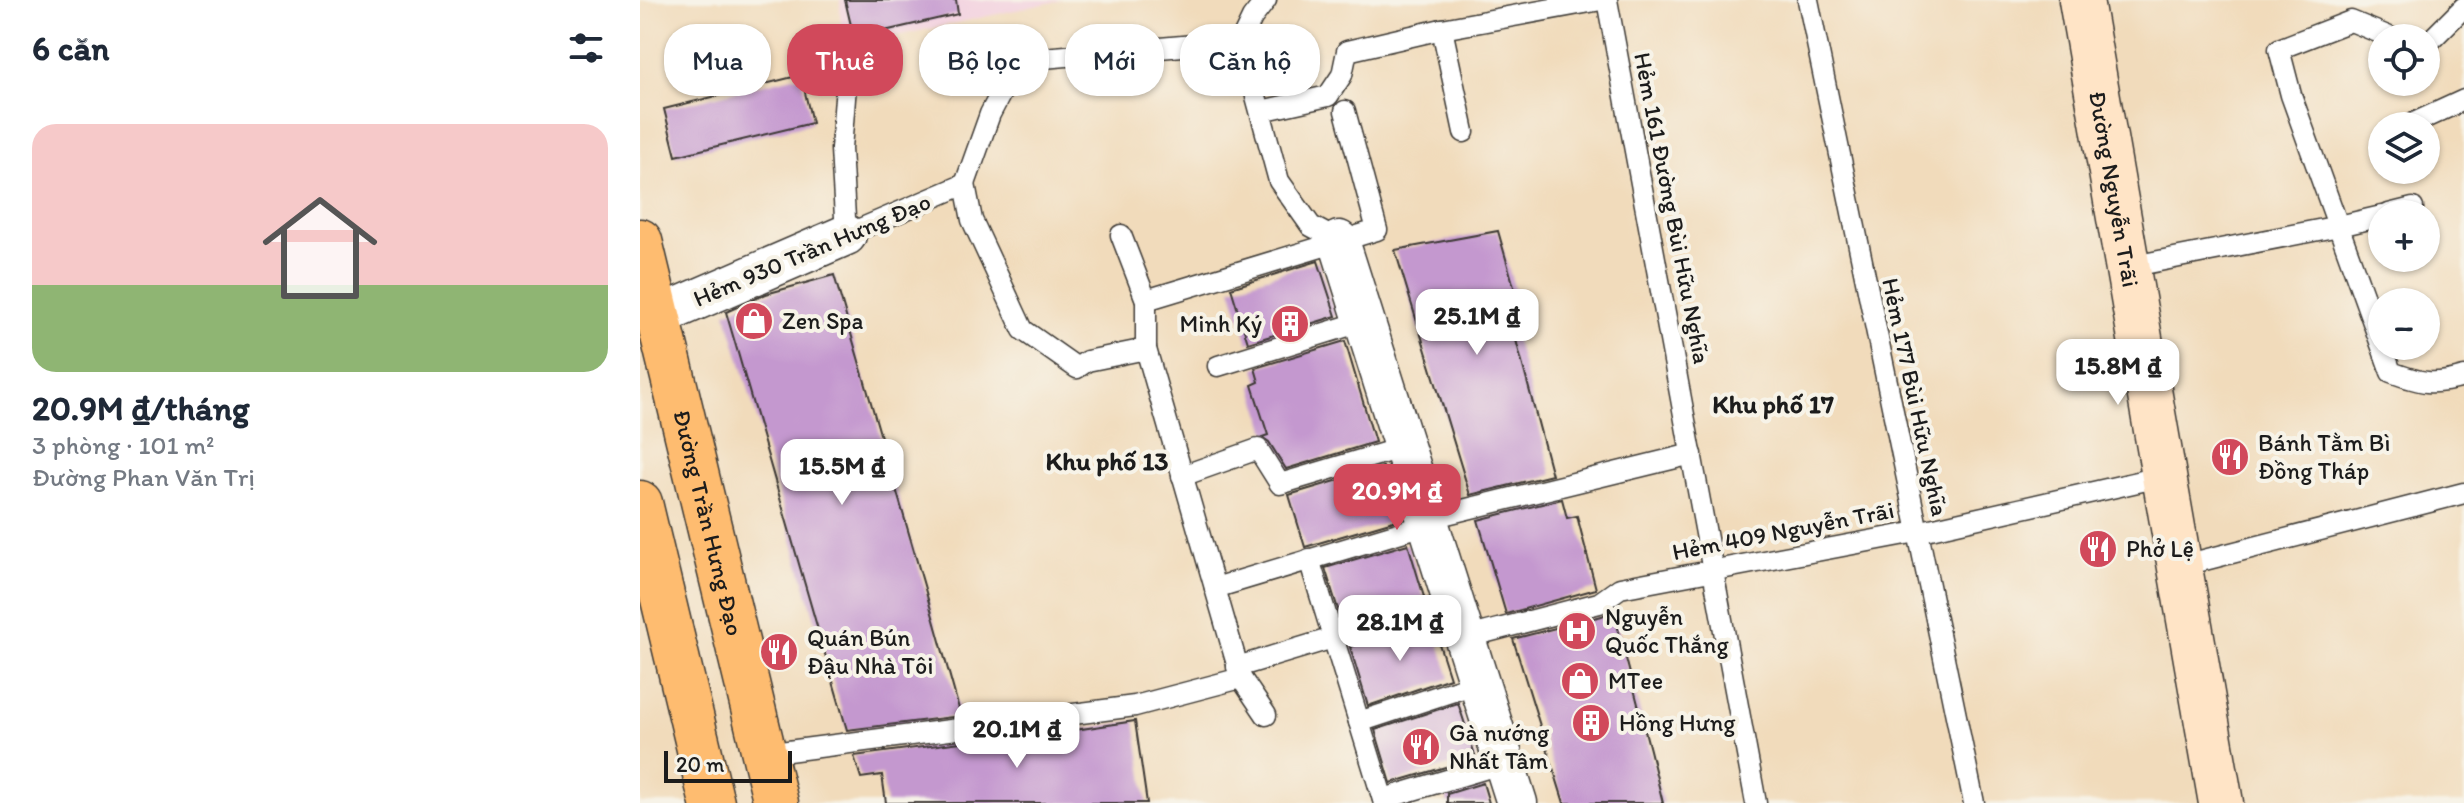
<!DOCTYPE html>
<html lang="vi">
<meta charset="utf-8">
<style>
:root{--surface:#fff;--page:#f2f2f3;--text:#1f2937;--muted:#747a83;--line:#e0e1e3;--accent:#d1495b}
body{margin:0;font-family:Itim,sans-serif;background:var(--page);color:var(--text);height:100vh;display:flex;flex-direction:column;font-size:30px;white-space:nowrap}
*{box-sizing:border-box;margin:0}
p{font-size:26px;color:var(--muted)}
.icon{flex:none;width:44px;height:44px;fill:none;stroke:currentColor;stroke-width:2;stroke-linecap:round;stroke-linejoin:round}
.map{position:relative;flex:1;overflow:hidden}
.drawer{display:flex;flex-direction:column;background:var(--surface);width:640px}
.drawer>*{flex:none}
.hud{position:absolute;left:24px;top:24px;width:760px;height:72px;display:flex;gap:16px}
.tools{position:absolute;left:1728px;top:24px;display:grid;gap:16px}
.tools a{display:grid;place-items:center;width:72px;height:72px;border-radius:50%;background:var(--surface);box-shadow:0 2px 6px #0004;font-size:40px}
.scale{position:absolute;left:24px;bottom:20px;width:128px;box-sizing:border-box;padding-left:8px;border:4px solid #1c1c1c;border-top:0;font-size:22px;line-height:28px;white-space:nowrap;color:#1c1c1c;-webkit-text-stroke:6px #f7f3e8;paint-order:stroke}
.price{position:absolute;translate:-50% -68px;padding:0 18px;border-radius:16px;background:#fff;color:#222;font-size:26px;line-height:52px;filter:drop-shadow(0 2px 4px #0008)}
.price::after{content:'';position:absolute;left:50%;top:48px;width:24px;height:18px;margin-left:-12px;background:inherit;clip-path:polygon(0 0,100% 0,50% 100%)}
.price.on{background:var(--accent);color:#fff}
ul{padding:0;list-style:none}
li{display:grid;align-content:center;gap:16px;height:424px;padding:0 32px}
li+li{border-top:2px solid var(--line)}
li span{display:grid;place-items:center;height:248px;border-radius:24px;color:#555}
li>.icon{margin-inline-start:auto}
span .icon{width:144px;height:144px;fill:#fffc;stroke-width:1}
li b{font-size:34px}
h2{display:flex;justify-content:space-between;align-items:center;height:96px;padding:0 32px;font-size:34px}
.chip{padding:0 28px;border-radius:32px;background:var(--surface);box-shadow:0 2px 6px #0004;font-size:28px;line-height:72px}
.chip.on{background:var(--accent);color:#fff}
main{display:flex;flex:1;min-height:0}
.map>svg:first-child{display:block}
.built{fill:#f3cfdf}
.building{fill:#c498cf}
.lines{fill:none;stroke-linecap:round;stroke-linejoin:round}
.lane-casing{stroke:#3c3934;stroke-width:23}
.street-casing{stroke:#3c3934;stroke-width:43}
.secondary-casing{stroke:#3c3934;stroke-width:47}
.primary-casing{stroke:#3c3934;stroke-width:47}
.lane{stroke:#fff;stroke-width:20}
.street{stroke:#fff;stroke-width:40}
.secondary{stroke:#ffe4c6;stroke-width:44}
.primary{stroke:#febc70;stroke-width:44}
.labels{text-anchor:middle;stroke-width:8;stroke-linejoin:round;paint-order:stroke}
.street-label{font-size:24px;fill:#1c1c1c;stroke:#f7f3e8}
.poi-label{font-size:24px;fill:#1c1c1c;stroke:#f7f3e8;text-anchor:start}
.neighbourhood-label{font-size:26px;font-weight:bold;fill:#1c1c1c;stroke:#f7f3e8}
</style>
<main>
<section class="drawer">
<h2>6 căn<svg class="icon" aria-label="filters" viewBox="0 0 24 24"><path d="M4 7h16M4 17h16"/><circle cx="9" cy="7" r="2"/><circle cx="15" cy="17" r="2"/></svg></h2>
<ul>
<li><span style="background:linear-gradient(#f6c9c9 65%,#8fb573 0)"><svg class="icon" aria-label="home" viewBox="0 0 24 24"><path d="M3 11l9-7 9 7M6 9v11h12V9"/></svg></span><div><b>20.9M ₫/tháng</b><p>3 phòng · 101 m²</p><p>Đường Phan Văn Trị</p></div></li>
</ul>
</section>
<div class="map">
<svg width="1824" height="803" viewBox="0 0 1824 803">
<rect width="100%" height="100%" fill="#f7f3e8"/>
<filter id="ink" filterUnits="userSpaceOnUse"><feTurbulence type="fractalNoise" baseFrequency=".0125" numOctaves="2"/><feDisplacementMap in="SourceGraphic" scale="16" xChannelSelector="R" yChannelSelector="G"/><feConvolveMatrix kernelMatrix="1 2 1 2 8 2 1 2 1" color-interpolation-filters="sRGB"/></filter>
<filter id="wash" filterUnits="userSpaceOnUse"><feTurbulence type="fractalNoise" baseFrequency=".006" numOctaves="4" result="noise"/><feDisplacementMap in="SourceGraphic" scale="32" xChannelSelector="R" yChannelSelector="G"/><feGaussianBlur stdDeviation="1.8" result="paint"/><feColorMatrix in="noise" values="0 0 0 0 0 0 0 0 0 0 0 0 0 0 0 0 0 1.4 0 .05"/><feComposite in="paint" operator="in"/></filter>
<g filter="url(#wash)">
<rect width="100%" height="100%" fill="#f1dbbb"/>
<path class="built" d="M200,0H422L201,48Z"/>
<g id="blocks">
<g class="building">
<path d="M205,0H316L318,14L214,38Z"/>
<path d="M161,75L172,123L36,156L24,109Z"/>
<path d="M858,231L884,322L872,325L912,475L830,495L755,250Z"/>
<path d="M678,261L696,316L608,343L591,288Z"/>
<path d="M194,275L294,620L321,716L207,730L98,353L86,312L126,294Z"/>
<path d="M705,341L735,442L646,469L629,442L622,437L628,435L612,385L619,382L615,368Z"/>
<path d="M743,467L760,519L665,547L649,495Z"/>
<path d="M922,499L927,518L937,516L956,589L866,614L838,520Z"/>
<path d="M768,544L784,597L702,622L685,568Z"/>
<path d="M973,609L1010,750L1023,803H924L873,639L962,616Z"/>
<path d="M792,622L810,678L728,706L710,647Z"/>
<path d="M818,703L836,758L751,783L735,730Z"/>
<path d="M495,721L507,803H246L242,775L221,778L214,756L328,741L329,746Z"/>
<path d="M843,783L849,803H807V794Z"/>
</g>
</g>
</g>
<g filter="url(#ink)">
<use href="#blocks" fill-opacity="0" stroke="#3c3934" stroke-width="2"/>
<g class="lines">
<g class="lane-casing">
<g id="lane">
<path d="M967,0L1116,803"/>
<path d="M1168,0L1334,803"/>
<path d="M802,29L824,132"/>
<path d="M1752,38L1711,21L1639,49L1651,95L1751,372C1781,383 1793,386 1824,377"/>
<path d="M601,41L639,181L671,226L699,241"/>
<path d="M601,41L612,18L626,0"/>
<path d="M1786,45L1824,7"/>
<path d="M208,60L201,149L206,235L325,184"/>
<path d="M621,111L688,96L702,75L707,51L802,29L961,0"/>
<path d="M1776,122L1824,100"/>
<path d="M325,184L332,220L383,330L437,368L447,361L506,349L601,678L626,715"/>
<path d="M325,184L350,114L372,72L403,58L601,41"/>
<path d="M1749,214L1773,208"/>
<path d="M481,235L506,300V349"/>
<path d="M1488,267L1699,226L1742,216"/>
<path d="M506,300L737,230L705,111"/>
<path d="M578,366L724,321"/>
<path d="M542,476L618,449L640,484L764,447"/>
<path d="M786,519L1052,454"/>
<path d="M669,559L744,803"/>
<path d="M1541,566L1824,493"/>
<path d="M575,588L788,524"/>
<path d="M824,638L959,603L980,588L1277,532L1524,476"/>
<path d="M597,667L812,602"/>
<path d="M719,722L838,683"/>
<path d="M125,754L495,706L601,678"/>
<path d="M743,799L864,763"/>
</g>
</g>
<g class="street-casing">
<g id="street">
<path d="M699,241L877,803"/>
<path d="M19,316L206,235"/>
</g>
</g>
<g class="secondary-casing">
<g id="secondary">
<path id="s1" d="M1441,0L1581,803"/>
</g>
</g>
<g class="primary-casing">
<g id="primary">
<path id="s2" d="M0,241L136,803"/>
<path d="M0,503L72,803"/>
</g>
</g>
<use href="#lane" class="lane"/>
<use href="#street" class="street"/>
<use href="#secondary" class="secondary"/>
<use href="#primary" class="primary"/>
</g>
</g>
<defs>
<g id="shop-disc" transform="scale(2)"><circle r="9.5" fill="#d1495b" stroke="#f7f3e8"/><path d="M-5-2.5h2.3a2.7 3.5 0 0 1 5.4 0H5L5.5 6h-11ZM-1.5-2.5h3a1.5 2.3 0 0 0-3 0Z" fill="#fff"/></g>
<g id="building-disc" transform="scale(2)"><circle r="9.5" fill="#d1495b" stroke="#f7f3e8"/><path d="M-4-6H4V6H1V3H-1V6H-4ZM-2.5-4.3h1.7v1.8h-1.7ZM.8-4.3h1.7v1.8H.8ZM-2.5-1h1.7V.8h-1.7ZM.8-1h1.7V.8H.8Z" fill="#fff"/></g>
<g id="restaurant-disc" transform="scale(2)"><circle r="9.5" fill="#d1495b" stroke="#f7f3e8"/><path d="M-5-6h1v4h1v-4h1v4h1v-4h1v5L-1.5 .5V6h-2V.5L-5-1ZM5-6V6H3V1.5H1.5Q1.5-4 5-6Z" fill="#fff"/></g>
<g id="hospital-disc" transform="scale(2)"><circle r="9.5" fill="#d1495b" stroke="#f7f3e8"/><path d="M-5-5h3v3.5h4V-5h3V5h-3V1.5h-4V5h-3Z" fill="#fff"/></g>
</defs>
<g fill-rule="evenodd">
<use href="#shop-disc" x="114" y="321"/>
<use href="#building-disc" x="650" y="324"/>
<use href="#restaurant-disc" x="1590" y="457"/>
<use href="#restaurant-disc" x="1458" y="549"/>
<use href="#hospital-disc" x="937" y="631"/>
<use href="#restaurant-disc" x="139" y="652"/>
<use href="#shop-disc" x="940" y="681"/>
<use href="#building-disc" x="951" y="723"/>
<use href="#restaurant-disc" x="781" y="747"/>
</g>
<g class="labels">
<g class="street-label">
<text dy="8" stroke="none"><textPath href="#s1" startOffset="192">Đường Nguyễn Trãi</textPath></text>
<text transform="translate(1032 208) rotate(79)" y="8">Hẻm 161 Đường Bùi Hữu Nghĩa</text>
<text transform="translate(172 250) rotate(-23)" y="8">Hẻm 930 Trần Hưng Ðạo</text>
<text transform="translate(1275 397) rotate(78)" y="8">Hẻm 177 Bùi Hữu Nghĩa</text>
<text dy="8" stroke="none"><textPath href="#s2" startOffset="290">Đường Trần Hưng Đạo</textPath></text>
<text transform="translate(1143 531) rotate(-11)" y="8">Hẻm 409 Nguyễn Trãi</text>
</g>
<g class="poi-label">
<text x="142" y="329">Zen Spa</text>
<text x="622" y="332" text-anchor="end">Minh Ký</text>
<text x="1618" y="451">Bánh Tằm Bì<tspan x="1618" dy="28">Đồng Tháp</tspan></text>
<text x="1486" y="557">Phở Lệ</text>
<text x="965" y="625">Nguyễn<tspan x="965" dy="28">Quốc Thắng</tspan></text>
<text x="167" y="646">Quán Bún<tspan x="167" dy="28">Đậu Nhà Tôi</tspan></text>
<text x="968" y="689">MTee</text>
<text x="979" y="731">Hồng Hưng</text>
<text x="809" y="741">Gà nướng<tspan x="809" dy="28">Nhất Tâm</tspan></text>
</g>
<g class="neighbourhood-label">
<text x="1133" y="413">Khu phố 17</text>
<text x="467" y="470">Khu phố 13</text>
</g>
</g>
</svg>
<div class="tools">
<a><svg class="icon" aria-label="locate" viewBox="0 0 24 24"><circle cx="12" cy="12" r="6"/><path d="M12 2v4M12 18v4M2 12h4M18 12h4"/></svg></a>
<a><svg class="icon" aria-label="layers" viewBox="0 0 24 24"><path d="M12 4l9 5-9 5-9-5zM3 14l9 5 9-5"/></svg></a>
<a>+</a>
<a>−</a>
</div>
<div class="scale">20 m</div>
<b class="price" style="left:837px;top:357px">25.1M ₫</b>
<b class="price" style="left:1478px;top:407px">15.8M ₫</b>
<b class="price" style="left:202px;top:507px">15.5M ₫</b>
<b class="price on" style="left:757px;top:532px">20.9M ₫</b>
<b class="price" style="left:760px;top:663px">28.1M ₫</b>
<b class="price" style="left:377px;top:770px">20.1M ₫</b>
<div class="hud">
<a class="chip">Mua</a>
<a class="chip on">Thuê</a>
<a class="chip">Bộ lọc</a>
<a class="chip">Mới</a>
<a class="chip">Căn hộ</a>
</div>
</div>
</main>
